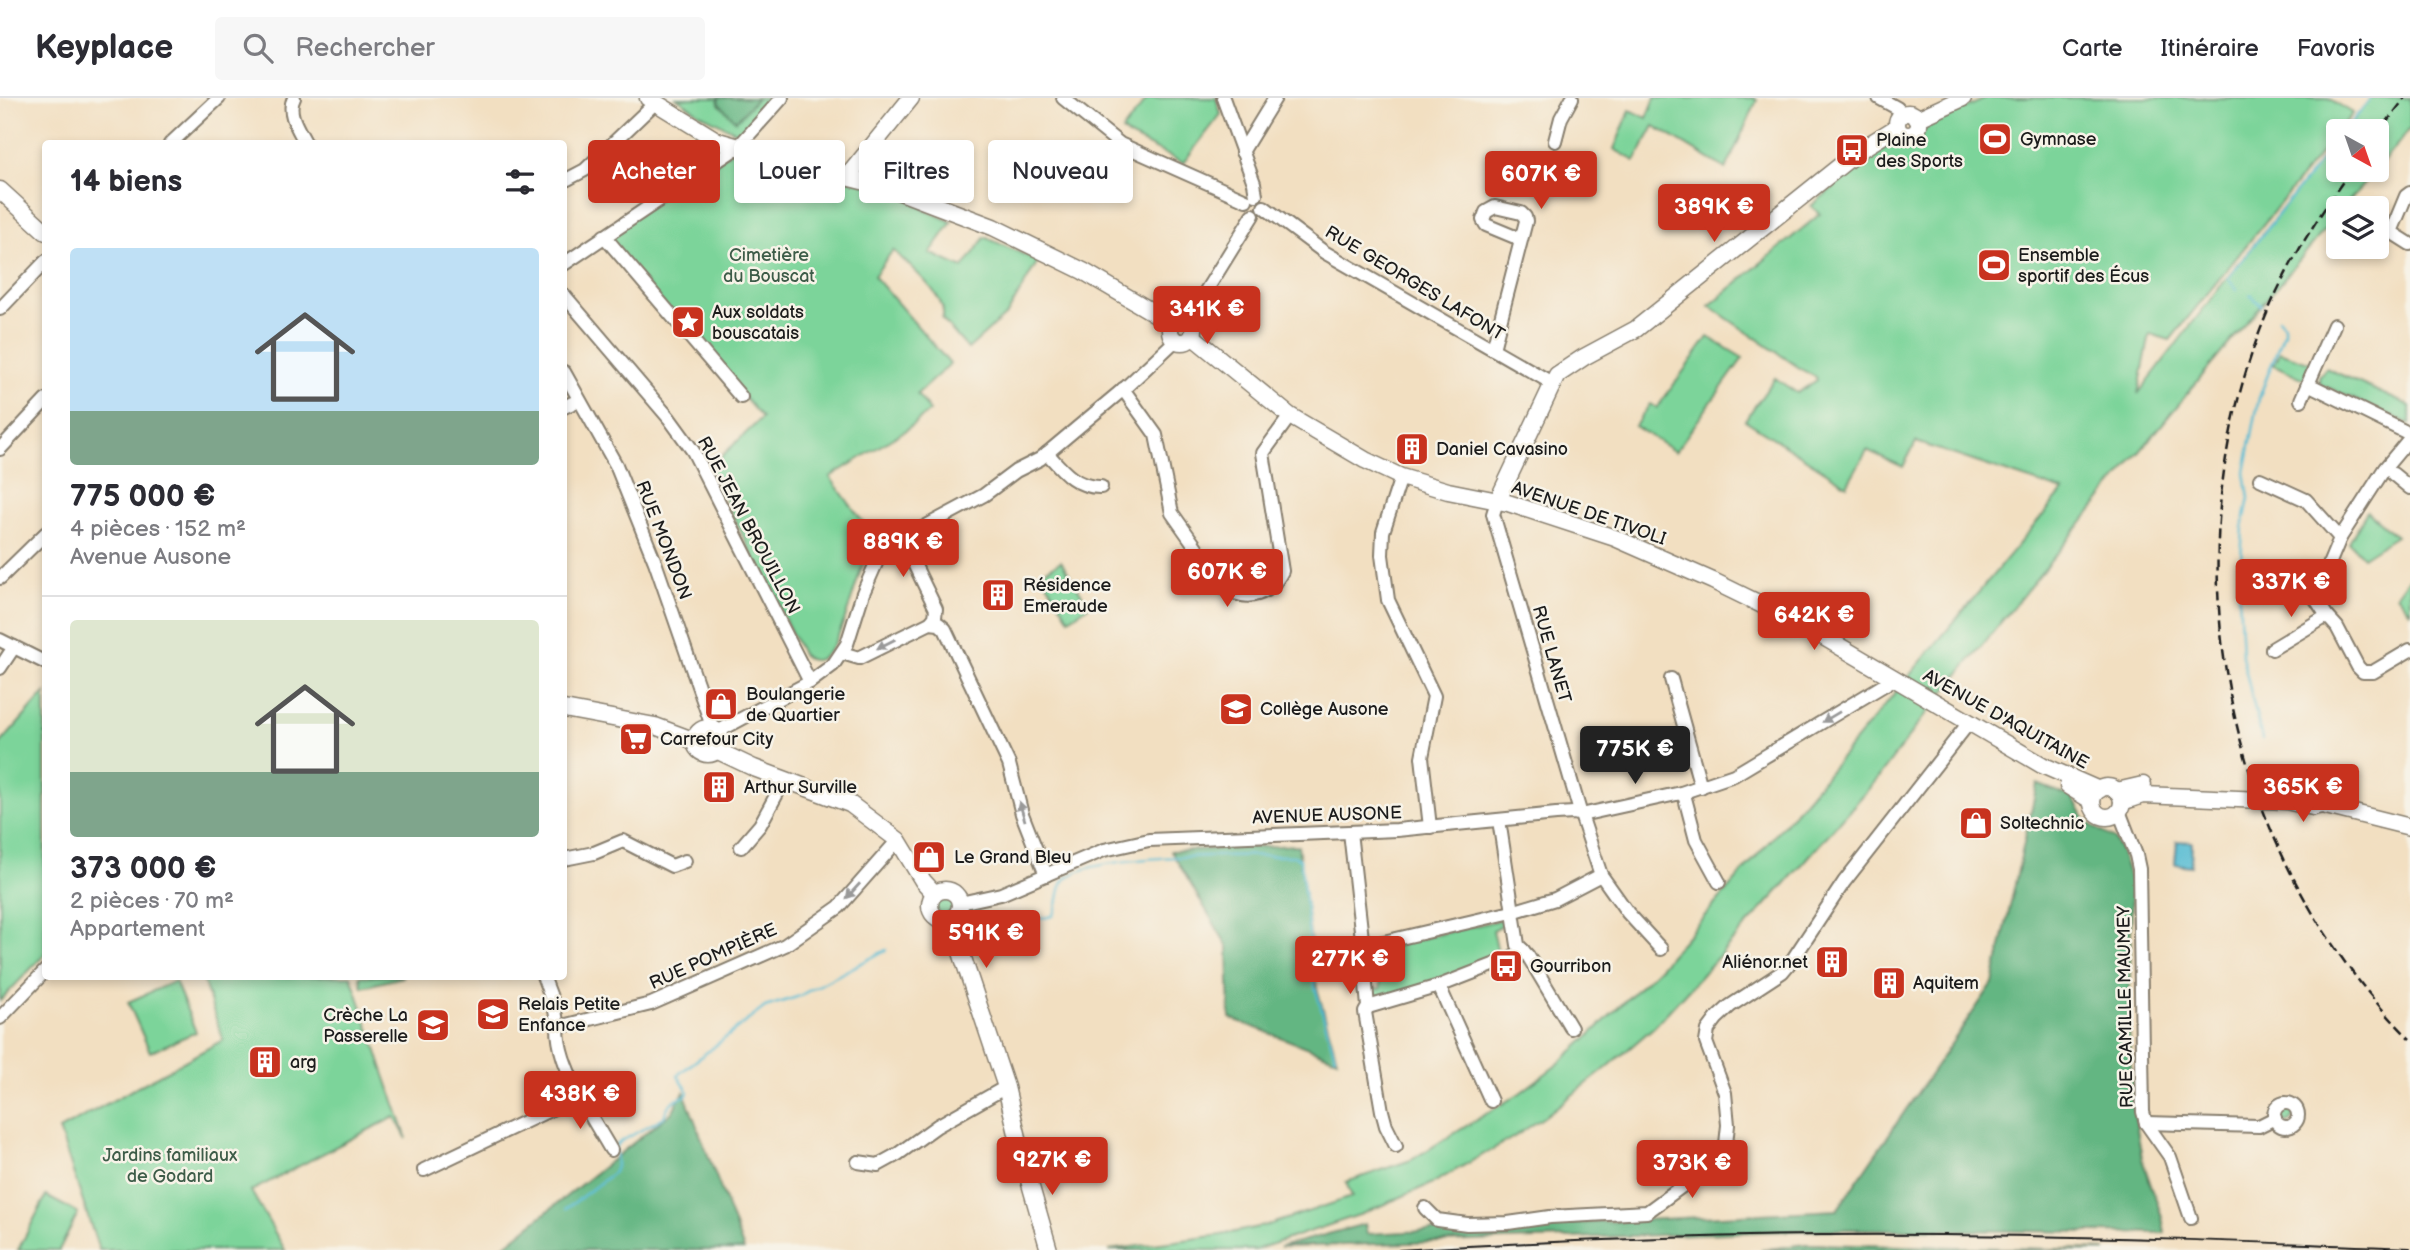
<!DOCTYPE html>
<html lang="fr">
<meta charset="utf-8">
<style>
:root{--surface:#fff;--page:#f7f7f7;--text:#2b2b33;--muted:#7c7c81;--line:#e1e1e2;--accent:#c8321e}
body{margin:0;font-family:"Balsamiq Sans",sans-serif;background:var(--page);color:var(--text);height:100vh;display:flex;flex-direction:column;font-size:26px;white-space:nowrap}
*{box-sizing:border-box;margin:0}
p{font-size:23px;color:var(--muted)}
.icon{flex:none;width:38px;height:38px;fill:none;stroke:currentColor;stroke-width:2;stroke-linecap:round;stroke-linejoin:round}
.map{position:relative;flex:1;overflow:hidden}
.drawer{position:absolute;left:42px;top:42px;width:525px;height:840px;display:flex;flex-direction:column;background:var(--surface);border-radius:7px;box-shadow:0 4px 10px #0003}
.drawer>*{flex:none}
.hud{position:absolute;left:588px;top:42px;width:665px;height:63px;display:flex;gap:14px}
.needle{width:46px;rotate:140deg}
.tools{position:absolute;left:2326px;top:21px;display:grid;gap:14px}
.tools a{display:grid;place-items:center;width:63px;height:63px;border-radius:7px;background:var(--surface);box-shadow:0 4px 10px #0003;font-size:35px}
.price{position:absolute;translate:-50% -60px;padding:0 16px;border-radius:7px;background:var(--accent);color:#fff;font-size:23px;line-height:46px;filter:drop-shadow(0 2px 4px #0008)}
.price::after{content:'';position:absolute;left:50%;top:42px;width:21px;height:16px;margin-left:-10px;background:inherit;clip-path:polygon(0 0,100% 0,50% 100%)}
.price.selected{background:#222;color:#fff}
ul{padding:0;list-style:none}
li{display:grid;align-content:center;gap:14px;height:371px;padding:0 28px}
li+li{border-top:2px solid var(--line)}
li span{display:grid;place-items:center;height:217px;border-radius:7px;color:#555}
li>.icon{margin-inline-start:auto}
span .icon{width:126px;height:126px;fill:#fffc;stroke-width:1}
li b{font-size:30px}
h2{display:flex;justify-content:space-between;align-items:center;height:84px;padding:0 28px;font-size:30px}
.chip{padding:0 24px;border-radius:7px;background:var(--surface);box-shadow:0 4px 10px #0003;font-size:24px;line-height:63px}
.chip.selected{background:var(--accent);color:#fff}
header{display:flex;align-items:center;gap:42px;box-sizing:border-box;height:98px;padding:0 35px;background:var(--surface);border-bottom:2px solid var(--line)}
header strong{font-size:33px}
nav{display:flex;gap:38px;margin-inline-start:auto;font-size:24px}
.search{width:490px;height:63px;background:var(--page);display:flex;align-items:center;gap:18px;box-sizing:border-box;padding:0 24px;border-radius:7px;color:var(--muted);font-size:26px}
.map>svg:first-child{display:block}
.green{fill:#7bd49a;stroke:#4c785b;stroke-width:2}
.forest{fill:#64b682;stroke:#40694f;stroke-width:2}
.water{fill:#55bbd3;stroke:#386c78;stroke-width:2}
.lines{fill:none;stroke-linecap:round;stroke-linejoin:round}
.stream{stroke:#55bbd3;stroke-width:2.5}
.street-casing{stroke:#877e6e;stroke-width:16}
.secondary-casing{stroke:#877e6e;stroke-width:19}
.street{stroke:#fff;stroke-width:12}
.secondary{stroke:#fff;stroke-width:16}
.tram{stroke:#1c1c1c;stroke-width:2}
.rail{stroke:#1c1c1c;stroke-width:2.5;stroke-dasharray:10 5;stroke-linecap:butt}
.oneway{fill:#999}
.labels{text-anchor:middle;stroke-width:5;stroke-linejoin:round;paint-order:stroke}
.poi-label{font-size:18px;fill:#1c1c1c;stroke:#f7f3e8;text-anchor:start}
.park-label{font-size:18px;fill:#3d5c48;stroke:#f7f3e8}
.street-label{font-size:18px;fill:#1c1c1c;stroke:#f7f3e8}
</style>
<header>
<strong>Keyplace</strong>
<div class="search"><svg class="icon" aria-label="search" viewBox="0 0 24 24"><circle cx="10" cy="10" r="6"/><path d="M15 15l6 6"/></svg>Rechercher</div>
<nav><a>Carte</a><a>Itinéraire</a><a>Favoris</a></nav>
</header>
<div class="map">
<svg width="2410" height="1152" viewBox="0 0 2410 1152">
<rect width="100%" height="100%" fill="#f7f3e8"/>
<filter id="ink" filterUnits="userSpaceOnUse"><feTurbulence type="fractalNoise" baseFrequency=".0143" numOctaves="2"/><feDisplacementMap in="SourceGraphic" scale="14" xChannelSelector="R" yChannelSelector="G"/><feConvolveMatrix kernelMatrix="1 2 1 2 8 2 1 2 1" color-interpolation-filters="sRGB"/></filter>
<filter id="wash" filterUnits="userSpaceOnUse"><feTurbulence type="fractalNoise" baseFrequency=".00686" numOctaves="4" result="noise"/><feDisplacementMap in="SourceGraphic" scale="28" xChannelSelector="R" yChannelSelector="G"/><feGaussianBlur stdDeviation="1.57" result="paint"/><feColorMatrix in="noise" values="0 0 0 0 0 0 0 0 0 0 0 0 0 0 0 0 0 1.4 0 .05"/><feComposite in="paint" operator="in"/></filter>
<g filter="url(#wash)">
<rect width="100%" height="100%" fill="#f2dfc1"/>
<g class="green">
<path d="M677,0H771L738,35L700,16Z"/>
<path d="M1148,0H1216L1221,16L1183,65L1129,38L1122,33Z"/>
<path d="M1655,0H1753L1757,2L1726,71L1654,28L1635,63L1614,51L1630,12L1647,20Z"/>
<path d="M1987,0H2328L2353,15L2170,242L2150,236L2138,296L2230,176L2338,41V72H2376L2343,110H2338V116L2186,297L1922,621L1878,680L1783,788L1654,929L1603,973L1544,1019L1514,1039L1433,1085L1362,1116L1255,1152H1109L1221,1137L1268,1127L1352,1099L1346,1084L1411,1062L1520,995L1558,966L1588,939L1660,869L1809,698L2063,393L1916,344L1903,369L1867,352L1847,387L1745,322L1775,280L1797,295L1817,282L1816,279L1804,273L1709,208L1820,116L1811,108L1870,59L1892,45L1908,47L1928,27Z"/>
<path d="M2371,0H2410V31L2377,71L2376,33H2344Z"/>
<path d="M738,49L926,103L923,111L952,124L930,155L963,170L985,139L1038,163L1007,216L968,251L942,221C951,201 907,166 893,152L874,178L950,266L917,296L930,313L906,332L830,379L879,446C873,453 866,460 862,469C854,486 834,588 802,556L709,370L762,320L604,138Z"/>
<path d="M1708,239L1743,260L1675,354L1635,328L1650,306L1657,310Z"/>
<path d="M2280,254L2311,265L2304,281L2274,267Z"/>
<path d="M2326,270L2410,308V326L2320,286L2319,278Z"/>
<path d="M2367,413L2396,438L2363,459L2349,444Z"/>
<path d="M1061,463L1089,508L1069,521L1041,475Z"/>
<path d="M2410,478V514L2396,497Z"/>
<path d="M45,595V856L0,903V646Z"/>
<circle cx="944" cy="807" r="9"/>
<path d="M1503,821L1507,825L1493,832L1498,854L1510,848L1508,856L1476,870L1381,901L1371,897V890L1381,891L1377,860L1368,859L1373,852Z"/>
<path d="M351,878L407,1041L395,1019C346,1042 299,1069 251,1093L285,1152H99L59,1032L223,942L202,879Z"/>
<path d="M360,878H403V879L362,889Z"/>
<path d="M175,883L196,934L150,954L128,904Z"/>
<circle cx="2286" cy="1017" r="8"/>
<path d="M46,1098L78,1115L59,1152H18Z"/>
</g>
<g class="forest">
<path d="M718,0H757L736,23L719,6Z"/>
<path d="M2037,686L2072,699L2088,725L2114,741L2120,751L2132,788L2129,931L2133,1006L2142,1061L2162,1119L2165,1135L1853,1131L1280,1149L1365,1126L1367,1136L1837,1112L1993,885Z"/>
<path d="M1298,747L1317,890L1337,961L1230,920L1228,849L1171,753Z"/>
<path d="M684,994L744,1152H499L672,1014Z"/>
<path d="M1806,1146L2106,1152H1761Z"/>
</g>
<path class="water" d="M2177,743L2192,744L2191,768L2175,766Z"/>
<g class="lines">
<g class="stream">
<path d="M2344,33L2371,0"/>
<path d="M2228,180L2338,41"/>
<path d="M2230,183L2237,191"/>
<path d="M2250,197L2262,208"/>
<path d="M2262,641L2242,558L2239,495L2243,429L2249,400L2245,374L2259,300L2284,234V227L2278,220"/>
<path d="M976,834L1053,818C1060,807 1056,788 1068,779C1100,755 1251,757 1294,758L1300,761L1301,766L1315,889L1335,958"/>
<path d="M566,1111L614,1074L616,1068L615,1049L620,1044L664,1019C667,1005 674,1002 687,997L688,993L678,978L680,975L765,909L797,899L886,852"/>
</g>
</g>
</g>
<g filter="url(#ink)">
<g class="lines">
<g class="street-casing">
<g id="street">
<path d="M294,0C286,15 299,32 306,46"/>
<path d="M1063,0L1120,46L1246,102"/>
<path d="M1223,0L1254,85L1256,97"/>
<path d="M1879,0L1897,10L1903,16"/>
<path d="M1555,43L1561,20L1572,0"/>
<path d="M170,46L219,0"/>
<path d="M1242,54L1275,0"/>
<path d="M564,83L585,72L655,5"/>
<path d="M2410,95L2406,98L2391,134L2410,146"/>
<path d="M1264,109L1324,154L1552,285"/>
<path d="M604,138L741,299"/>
<path d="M564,166L738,49L782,0"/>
<path d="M564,197L669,320L693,353L810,584"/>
<path d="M0,211L46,163"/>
<path d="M1188,222L1253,117"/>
<path d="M2334,227L2308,286L2410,336"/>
<path d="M1493,251L1526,123L1525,119L1521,115L1495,109L1486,114L1483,122L1486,127L1515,139L1520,144"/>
<path d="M564,274L616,367L655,464L713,631"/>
<path d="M1123,291L1156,337L1172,415L1225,490C1248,505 1270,497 1282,473L1263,355L1290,318"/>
<path d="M2301,302L2308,286"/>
<path d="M564,309L579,302"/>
<path d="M0,351L46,302"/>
<path d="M1047,355C1062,372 1076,390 1101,389"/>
<path d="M2393,376L2410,390"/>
<path d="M1401,379L1383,434L1382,457L1388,502L1434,598L1422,659L1430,729"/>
<path d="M2260,381L2306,402L2340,440L2315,500L2327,518L2337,529L2358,569L2363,574H2373L2410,552"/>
<path d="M1497,404L1493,416L1581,717L1601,777L1628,815L1661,851"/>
<path d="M2340,440L2385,370L2410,340"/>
<path d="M902,441L936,511L935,519L930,525"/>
<path d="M0,480L46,435"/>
<path d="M0,542L46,565"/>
<path d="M2272,551L2327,518"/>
<path d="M842,555L859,560L930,525L939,526L945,531L1009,666L1022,716L1046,777"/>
<path d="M0,570L14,549"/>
<path d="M1671,581L1701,689"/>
<path d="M717,634L810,584L833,567L847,546L863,495L877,463L882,455L902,441L984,397L1016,373L1040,361L1126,289L1176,242"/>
<path d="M1681,695L1685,700L1696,742L1719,784"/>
<path d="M2119,713L2136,757L2139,771L2143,1014L2146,1025L2170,1059L2191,1120"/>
<path d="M1499,722L1518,847L1528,858L1571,930"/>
<path d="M1350,734L1362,841L1368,909L1365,914L1382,1013L1386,1028L1396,1048"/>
<path d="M741,749L760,727L785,681"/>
<path d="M564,761L594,755L623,743L672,768L685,763"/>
<path d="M960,805L1001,796L1104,752L1149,742L1397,732L1556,716L1574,715L1581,717L1681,695L1734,677L1889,584"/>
<path d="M1362,849L1512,814L1555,801L1601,777"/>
<path d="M543,878L554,907L558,929L651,906L785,847L839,809L898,742"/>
<path d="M1439,888L1491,1003"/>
<path d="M1368,909L1439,888L1511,860L1523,852"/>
<path d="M0,920L46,872"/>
<path d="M579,998L611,1052"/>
<circle cx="2286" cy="1017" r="12"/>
<path d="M2146,1025L2259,1028L2275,1020"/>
<path d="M858,1064L878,1067L898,1056L937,1028L1006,989"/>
<path d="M424,1072L579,998C569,975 558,954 558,929"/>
<path d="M1425,1110L1437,1122L1467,1126L1508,1125L1550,1119L1647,1114L1719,1061L1726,1046L1728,1027L1725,995L1706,944L1708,932L1717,920L1730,908L1782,874L1793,861L1844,784L1964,631"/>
</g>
</g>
<g class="secondary-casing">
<g id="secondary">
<path d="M648,0L718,43L826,74L890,90L993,129L1083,173L1171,225"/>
<circle cx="1908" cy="26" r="11"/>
<path d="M1917,21L1963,0"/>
<path d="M847,79L911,0"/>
<path d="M0,92L46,134"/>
<circle cx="1182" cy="232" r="12"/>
<path d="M1192,238L1290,318L1365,362L1401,379L1448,393L1508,405L1615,440L1713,483L1805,528L2042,667L2099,692"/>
<path d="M1497,404L1557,277L1584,259L1636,231L1860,52L1897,29"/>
<path d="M564,611L655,628L695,643"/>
<circle cx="708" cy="643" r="13"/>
<path d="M716,652L754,670L850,706L898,742L923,783L934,795"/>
<path d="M2068,688L2092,703"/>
<circle cx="2107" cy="704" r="15"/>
<path d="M2117,693L2143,687"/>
<path d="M2315,703L2322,707L2410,729"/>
<path d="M2122,704L2143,697L2286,703L2313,709L2322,707"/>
<circle cx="945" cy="807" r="15"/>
<path d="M950,821L1006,989L1023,1061L1049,1152"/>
</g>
</g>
<use href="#street" class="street"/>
<use href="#secondary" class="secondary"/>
<path class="tram" d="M1399,1152C1581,1141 1763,1135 1944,1137C2100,1138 2255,1144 2410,1150"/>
<g class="rail">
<path d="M2376,38L2405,0"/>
<path d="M2351,72C2314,124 2280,178 2258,238C2169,477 2230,760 2410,941"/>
</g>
</g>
<defs><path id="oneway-solid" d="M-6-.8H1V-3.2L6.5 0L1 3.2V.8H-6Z" transform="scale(1.75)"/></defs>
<g class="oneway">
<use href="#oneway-solid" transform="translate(886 546) rotate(153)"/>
<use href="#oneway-solid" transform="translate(1831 619) rotate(149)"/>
<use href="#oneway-solid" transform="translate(1022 713) rotate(-107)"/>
<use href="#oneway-solid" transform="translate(853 793) rotate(132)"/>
</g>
</g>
<defs>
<g id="stadium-square" transform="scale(1.75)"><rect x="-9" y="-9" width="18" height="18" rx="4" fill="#c8321e" stroke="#f7f3e8"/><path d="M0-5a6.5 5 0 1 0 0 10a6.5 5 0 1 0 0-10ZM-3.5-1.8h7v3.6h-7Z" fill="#fff"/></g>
<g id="bus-square" transform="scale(1.75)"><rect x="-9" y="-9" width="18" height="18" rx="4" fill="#c8321e" stroke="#f7f3e8"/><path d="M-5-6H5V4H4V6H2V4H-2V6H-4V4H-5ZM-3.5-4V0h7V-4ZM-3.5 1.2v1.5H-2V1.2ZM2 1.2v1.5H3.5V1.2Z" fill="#fff"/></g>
<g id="sight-square" transform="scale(1.75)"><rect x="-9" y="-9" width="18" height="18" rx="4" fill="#c8321e" stroke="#f7f3e8"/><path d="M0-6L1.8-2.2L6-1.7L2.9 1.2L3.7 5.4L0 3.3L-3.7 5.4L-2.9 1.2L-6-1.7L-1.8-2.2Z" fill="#fff"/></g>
<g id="building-square" transform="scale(1.75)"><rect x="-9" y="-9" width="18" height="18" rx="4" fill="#c8321e" stroke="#f7f3e8"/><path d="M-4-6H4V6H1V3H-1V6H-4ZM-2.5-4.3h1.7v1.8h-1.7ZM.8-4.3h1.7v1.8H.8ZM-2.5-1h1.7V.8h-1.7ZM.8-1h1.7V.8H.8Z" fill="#fff"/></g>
<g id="shop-square" transform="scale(1.75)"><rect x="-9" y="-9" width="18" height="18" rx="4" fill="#c8321e" stroke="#f7f3e8"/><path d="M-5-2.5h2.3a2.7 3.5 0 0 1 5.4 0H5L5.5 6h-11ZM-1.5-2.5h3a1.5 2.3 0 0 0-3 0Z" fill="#fff"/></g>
<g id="school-square" transform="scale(1.75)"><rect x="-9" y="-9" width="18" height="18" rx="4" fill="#c8321e" stroke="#f7f3e8"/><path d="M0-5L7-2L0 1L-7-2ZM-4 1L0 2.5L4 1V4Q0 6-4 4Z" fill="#fff"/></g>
<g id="supermarket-square" transform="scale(1.75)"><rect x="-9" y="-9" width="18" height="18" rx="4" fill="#c8321e" stroke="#f7f3e8"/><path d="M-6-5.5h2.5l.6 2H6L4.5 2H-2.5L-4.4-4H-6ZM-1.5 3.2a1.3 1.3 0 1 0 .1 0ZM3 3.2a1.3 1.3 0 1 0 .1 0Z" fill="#fff"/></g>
</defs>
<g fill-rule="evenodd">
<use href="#stadium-square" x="1995" y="41"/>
<use href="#bus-square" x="1852" y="52"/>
<use href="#stadium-square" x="1994" y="167"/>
<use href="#sight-square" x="688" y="224"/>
<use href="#building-square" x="1412" y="351"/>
<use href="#building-square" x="998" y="497"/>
<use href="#shop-square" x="721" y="606"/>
<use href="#school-square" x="1236" y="611"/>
<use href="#supermarket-square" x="636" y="641"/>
<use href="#building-square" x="719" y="689"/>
<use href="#shop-square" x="1976" y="725"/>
<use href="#shop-square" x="929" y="759"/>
<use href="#building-square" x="1832" y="864"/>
<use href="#bus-square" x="1506" y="868"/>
<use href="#building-square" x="1889" y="885"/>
<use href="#school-square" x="493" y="916"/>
<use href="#school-square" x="433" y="927"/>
<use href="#building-square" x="265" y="964"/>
</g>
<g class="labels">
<g class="poi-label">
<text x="2020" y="47">Gymnase</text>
<text x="1876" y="48">Plaine<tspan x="1876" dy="21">des Sports</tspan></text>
<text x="2018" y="163">Ensemble<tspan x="2018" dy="21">sportif des Écus</tspan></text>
<text x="712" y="220">Aux soldats<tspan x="712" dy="21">bouscatais</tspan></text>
<text x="1436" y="357">Daniel Cavasino</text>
<text x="1023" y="493">Résidence<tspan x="1023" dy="21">Emeraude</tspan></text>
<text x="746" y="602">Boulangerie<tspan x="746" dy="21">de Quartier</tspan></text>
<text x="1260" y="617">Collège Ausone</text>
<text x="660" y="647">Carrefour City</text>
<text x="744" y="695">Arthur Surville</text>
<text x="2000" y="731">Soltechnic</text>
<text x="954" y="765">Le Grand Bleu</text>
<text x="1808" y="870" text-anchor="end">Aliénor.net</text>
<text x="1530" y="874">Gourribon</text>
<text x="1913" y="891">Aquitem</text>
<text x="518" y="912">Relais Petite<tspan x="518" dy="21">Enfance</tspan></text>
<text x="408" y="923" text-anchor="end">Crèche La<tspan x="408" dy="21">Passerelle</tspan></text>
<text x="290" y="970">arg</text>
</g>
<g class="park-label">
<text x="769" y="163">Cimetière<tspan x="769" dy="21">du Bouscat</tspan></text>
<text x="170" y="1063">Jardins familiaux<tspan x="170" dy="21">de Godard</tspan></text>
</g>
<g class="street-label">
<text transform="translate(1415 185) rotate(31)" y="6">RUE GEORGES LAFONT</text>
<text transform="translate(1589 415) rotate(19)" y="6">AVENUE DE TIVOLI</text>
<text transform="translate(749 427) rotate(62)" y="6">RUE JEAN BROUILLON</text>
<text transform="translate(664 442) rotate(69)" y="6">RUE MONDON</text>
<text transform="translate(1552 556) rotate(74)" y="6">RUE LANET</text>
<text transform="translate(2006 621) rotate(29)" y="6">AVENUE D'AQUITAINE</text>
<text transform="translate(1327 717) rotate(-2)" y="6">AVENUE AUSONE</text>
<text transform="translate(713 858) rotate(-24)" y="6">RUE POMPIÈRE</text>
<text transform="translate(2125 909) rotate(-91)" y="6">RUE CAMILLE MAUMEY</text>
</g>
</g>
</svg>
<div class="tools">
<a><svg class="needle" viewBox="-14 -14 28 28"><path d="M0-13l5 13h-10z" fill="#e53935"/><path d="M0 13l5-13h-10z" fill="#7c7c81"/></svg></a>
<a><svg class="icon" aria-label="layers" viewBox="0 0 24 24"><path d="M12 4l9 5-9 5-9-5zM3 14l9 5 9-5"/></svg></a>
</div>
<b class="price" style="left:1541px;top:113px">607K €</b>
<b class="price" style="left:1714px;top:146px">389K €</b>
<b class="price" style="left:1207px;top:248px">341K €</b>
<b class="price" style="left:903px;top:481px">889K €</b>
<b class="price" style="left:1227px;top:511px">607K €</b>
<b class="price" style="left:2291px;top:521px">337K €</b>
<b class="price" style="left:1814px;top:554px">642K €</b>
<b class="price selected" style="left:1635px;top:688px">775K €</b>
<b class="price" style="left:2303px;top:726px">365K €</b>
<b class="price" style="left:986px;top:872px">591K €</b>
<b class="price" style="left:1350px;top:898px">277K €</b>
<b class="price" style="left:580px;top:1033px">438K €</b>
<b class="price" style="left:1052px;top:1099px">927K €</b>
<b class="price" style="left:1692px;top:1102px">373K €</b>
<div class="hud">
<a class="chip selected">Acheter</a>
<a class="chip">Louer</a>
<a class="chip">Filtres</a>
<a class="chip">Nouveau</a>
</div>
<section class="drawer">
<h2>14 biens<svg class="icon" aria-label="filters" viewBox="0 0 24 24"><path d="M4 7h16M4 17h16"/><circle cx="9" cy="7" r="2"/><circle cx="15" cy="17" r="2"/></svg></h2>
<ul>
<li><span style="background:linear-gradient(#bfe0f5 75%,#7fa58c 0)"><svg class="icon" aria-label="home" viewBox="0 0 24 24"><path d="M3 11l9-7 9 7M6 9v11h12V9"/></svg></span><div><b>775 000 €</b><p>4 pièces · 152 m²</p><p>Avenue Ausone</p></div></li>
<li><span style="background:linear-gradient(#dfe7d0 70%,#7fa58c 0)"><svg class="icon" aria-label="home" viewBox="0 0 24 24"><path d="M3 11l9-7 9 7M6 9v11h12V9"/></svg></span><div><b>373 000 €</b><p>2 pièces · 70 m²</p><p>Appartement</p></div></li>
</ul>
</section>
</div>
